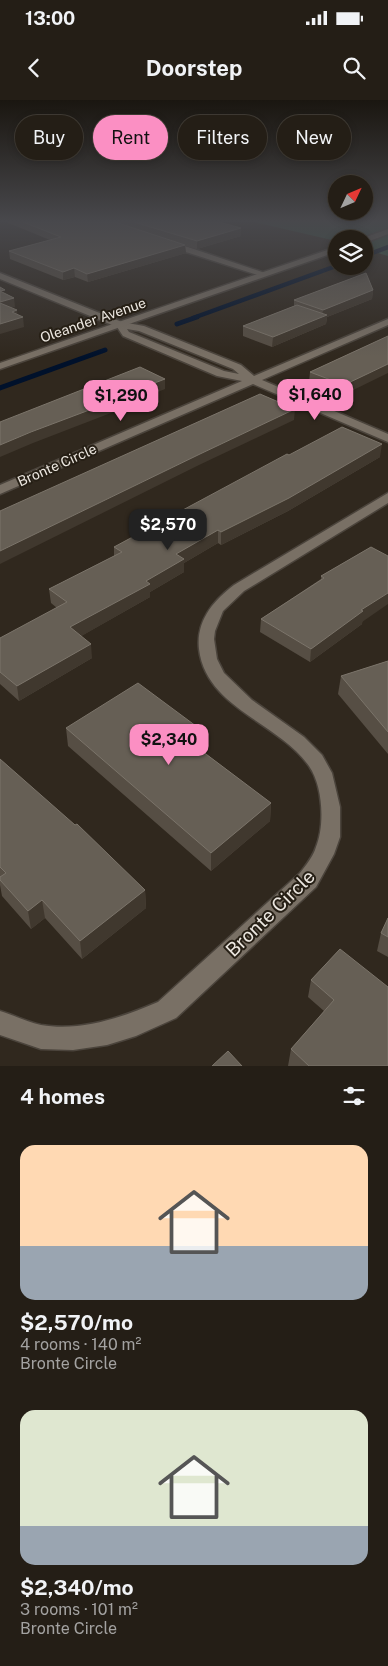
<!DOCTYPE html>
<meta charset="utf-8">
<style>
:root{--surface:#241e16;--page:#2c271f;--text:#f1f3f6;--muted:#a3a2a1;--line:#413c35;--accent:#fb8fc3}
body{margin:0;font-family:"Public Sans",sans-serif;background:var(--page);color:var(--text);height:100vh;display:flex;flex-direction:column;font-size:19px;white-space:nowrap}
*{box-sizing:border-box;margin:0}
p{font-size:16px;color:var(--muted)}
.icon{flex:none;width:28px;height:28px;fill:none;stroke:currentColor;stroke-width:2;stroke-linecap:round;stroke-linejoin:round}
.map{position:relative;height:966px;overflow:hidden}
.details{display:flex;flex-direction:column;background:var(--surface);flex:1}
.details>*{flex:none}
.hud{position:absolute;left:15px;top:15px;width:359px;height:45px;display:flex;gap:10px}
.needle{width:32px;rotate:46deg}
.buttons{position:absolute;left:328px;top:75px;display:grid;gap:10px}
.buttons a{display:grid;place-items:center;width:45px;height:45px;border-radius:50%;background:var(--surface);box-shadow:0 2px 8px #0003,0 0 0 1px var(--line);font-size:25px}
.price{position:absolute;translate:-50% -42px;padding:0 11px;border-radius:10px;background:var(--accent);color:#111;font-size:16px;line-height:32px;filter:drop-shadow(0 1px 2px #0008)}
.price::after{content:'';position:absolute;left:50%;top:30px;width:15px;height:11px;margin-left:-8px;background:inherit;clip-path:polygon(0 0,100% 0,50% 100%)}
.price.selected{background:#222;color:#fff}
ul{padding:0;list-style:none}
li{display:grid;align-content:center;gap:10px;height:265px;padding:0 20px}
li span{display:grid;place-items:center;height:155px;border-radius:15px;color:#555}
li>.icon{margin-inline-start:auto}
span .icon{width:90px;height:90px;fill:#fffc;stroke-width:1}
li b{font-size:21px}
h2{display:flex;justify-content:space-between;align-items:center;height:60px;padding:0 20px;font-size:21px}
.tag{padding:0 18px;border-radius:22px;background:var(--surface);box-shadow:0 2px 8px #0003,0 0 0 1px var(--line);font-size:18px;line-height:45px}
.tag.selected{background:var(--accent);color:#111}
.status{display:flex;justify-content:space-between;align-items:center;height:35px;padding:0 25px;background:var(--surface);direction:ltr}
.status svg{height:14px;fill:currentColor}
header{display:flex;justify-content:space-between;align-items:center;height:65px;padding:0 20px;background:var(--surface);font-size:22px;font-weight:700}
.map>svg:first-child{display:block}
.green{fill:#325b46}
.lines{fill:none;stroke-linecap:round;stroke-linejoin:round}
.stream-far1{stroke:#00112b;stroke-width:4.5}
.stream{stroke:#00112b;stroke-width:5}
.street-casing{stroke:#4b443c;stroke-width:3}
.secondary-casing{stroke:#4b443c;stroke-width:3}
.street{fill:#797065;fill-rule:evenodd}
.secondary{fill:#797065;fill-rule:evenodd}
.wall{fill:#564e44}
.shaded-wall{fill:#40382e}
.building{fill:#665f55;stroke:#7b746a}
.labels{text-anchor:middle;stroke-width:4;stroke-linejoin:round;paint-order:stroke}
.far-street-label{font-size:14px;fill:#ece7e0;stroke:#261f15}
.near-street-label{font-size:19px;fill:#ece7e0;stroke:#261f15}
</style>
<div class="status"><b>13:00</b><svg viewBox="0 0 49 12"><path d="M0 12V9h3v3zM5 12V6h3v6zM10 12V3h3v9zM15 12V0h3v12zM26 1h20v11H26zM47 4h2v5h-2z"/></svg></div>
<header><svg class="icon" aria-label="back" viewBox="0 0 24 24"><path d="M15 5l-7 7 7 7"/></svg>Doorstep<svg class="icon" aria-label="search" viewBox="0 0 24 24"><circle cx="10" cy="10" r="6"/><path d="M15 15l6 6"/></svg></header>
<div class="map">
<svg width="388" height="966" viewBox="0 0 388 966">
<rect width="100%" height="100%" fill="#30281e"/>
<g class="green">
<path d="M254,122H388V128L357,139H336V141Z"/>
<path d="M388,135V156L364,149V143Z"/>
</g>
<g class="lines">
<g class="stream-far1">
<path d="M364,156L388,147"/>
<path d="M193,218L336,166"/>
</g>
<g class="stream">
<path d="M177,224L197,217"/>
<path d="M0,288L105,250"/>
</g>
<g class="street-casing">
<g id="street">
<path d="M164,141H170L268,174L261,176L164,145Z"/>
<path d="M0,173L122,222L144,226L241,265L254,276L388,219V225L262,280L388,334V342L253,284L0,394V385L242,281L217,276L123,236L117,227L0,179ZM127,229L139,231L233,269L239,274L224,271L129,232Z"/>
<path d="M388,393V403L244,491L223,511L215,531L214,539L217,559L224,573L252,600L304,637L322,655L332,673L340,707V737L334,754L316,787L176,918L136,936L107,945L73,950L41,949L0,935V911C13,915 27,922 41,925C81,932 123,917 158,902L300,773C306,765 313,757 316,747C325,725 323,686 309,666C278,622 206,608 199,549C196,521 213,501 234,485Z"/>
</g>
</g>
<g class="secondary-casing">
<g id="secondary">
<path d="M388,129V134L367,142H364V139H361Z"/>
<path d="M336,147V152L0,269V263Z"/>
</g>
</g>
<use href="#street" class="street"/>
<use href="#secondary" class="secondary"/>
</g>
<g class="wall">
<path d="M6,122H219L241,136L197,149L185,146L186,153L88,182L75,177L63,180L10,159L9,151L50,140Z"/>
<path d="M373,190L372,199L327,217L326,224L272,247L243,236V226L294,206V200Z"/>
<path d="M388,236L343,295L309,282L310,272Z"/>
<path d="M289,355L380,357L288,411L221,445L218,443L184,463V472L150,492V497L81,536L92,558L19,601L0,584V538L57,508L51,503L49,489L114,456V447Z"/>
<path d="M371,447L362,524L310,562L260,532L261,519L321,479V476Z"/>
<path d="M388,561V654L338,594L341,576Z"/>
<path d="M66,628L200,629V647L198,648L271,703L270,721L211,771L68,646Z"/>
<path d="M0,659L145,790L146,808L82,859L45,818L31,829L2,796L0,785Z"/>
<path d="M388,818V857L377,851L381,833Z"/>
<path d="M340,849L388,966H288L291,949L324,911L308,897L311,880Z"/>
</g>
<g class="shaded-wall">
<path d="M241,128V136L197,149V141Z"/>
<path d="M185,145L186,153L88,182L87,174Z"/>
<path d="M74,168L75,177L63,180V172Z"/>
<path d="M373,190L372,199L327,217L326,224L272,247L273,237L322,217L323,210Z"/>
<path d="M14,198L15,207L0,211V202Z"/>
<path d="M17,210L18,219L23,217L24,227L0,234V224L12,212Z"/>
<path d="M388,264V273L343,295L344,285Z"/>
<path d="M165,279V289L129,304V306L33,343L0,357V345Z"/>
<path d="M295,309L294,320L199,365L0,464V451L200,354Z"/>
<path d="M382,344L380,357L288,411L221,445V432Z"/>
<path d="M218,430V443L184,463V472L150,492V497L71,542L70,527L146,481L176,454Z"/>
<path d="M388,493V504L362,522V524L310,562L311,549L361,510Z"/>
<path d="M91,544L92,558L19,601L17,586Z"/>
<path d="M200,629V647L186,657V639Z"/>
<path d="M271,703L270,721L211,771V753Z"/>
<path d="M145,790L146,808L82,859L80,841Z"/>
<path d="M42,800L45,818L31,829L28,811Z"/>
</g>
<g class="building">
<path d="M23,122H115L185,145L87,174L74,168L63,172L9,151L61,137Z"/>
<path d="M134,122H219L241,128L197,141Z"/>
<path d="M366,173L373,190L323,210L294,200Z"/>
<path d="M0,187L5,190L0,191L14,198L0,202Z"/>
<path d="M0,203L17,210L12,212L23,217L0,224Z"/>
<path d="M297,205L327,215L273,237L243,226Z"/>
<path d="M388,236V264L344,285L310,272Z"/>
<path d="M140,267L165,279L126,294L129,295L31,332L0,345V322Z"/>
<path d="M260,294L295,309L200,354L0,451V411Z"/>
<path d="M342,327L382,344L289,398L221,432L218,430L176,454L184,459L146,481L150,484L70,527L91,544L17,586L0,572V538L67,502L49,489L122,452L114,447L287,354L289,355Z"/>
<path d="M371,447L388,456V493L361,510L363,511L311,549L261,519L324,478L321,476Z"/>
<path d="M388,561V632L341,576Z"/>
<path d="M138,583L200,629L186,639L271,703L211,753L66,628Z"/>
<path d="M0,659L75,725L77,724L145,790L80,841L42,800L28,811L0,780V777L6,773L0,767Z"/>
<path d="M388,818V837L381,833Z"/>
<path d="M340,849L388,887V966H309L291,949L334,900L311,880Z"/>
<path d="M228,951L242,966H212Z"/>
</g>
<linearGradient id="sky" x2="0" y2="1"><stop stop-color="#1a1610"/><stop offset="0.47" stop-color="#48484c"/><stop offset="1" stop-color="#48484c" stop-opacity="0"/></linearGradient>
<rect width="388" height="257" fill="url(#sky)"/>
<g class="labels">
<g class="far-street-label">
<text transform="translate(93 220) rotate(-19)" y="5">Oleander Avenue</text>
<text transform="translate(57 365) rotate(-24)" y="5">Bronte Circle</text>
</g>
<g class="near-street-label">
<text transform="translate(270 813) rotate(-44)" y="7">Bronte Circle</text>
</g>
</g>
</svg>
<div class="buttons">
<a><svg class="needle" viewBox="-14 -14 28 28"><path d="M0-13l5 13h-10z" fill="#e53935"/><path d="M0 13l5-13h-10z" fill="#a3a2a1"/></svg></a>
<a><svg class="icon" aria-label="layers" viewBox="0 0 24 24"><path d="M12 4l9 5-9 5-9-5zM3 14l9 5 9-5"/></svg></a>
</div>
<b class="price" style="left:315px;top:321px">$1,640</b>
<b class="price" style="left:121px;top:322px">$1,290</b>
<b class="price selected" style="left:168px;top:451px">$2,570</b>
<b class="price" style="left:169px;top:666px">$2,340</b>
<div class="hud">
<a class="tag">Buy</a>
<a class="tag selected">Rent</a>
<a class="tag">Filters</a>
<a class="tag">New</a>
</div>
</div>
<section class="details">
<h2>4 homes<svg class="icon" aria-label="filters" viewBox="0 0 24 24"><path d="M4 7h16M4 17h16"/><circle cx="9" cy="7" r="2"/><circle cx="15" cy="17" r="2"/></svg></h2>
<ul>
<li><span style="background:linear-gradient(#ffd9b3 65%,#9aa5b1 0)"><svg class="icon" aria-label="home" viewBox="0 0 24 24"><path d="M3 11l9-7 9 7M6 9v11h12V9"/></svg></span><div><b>$2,570/mo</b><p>4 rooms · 140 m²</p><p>Bronte Circle</p></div></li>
<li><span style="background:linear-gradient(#dfe7d0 75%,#9aa5b1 0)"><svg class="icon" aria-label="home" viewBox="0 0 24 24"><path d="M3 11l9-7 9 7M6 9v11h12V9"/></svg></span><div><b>$2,340/mo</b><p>3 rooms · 101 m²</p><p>Bronte Circle</p></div></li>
</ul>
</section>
